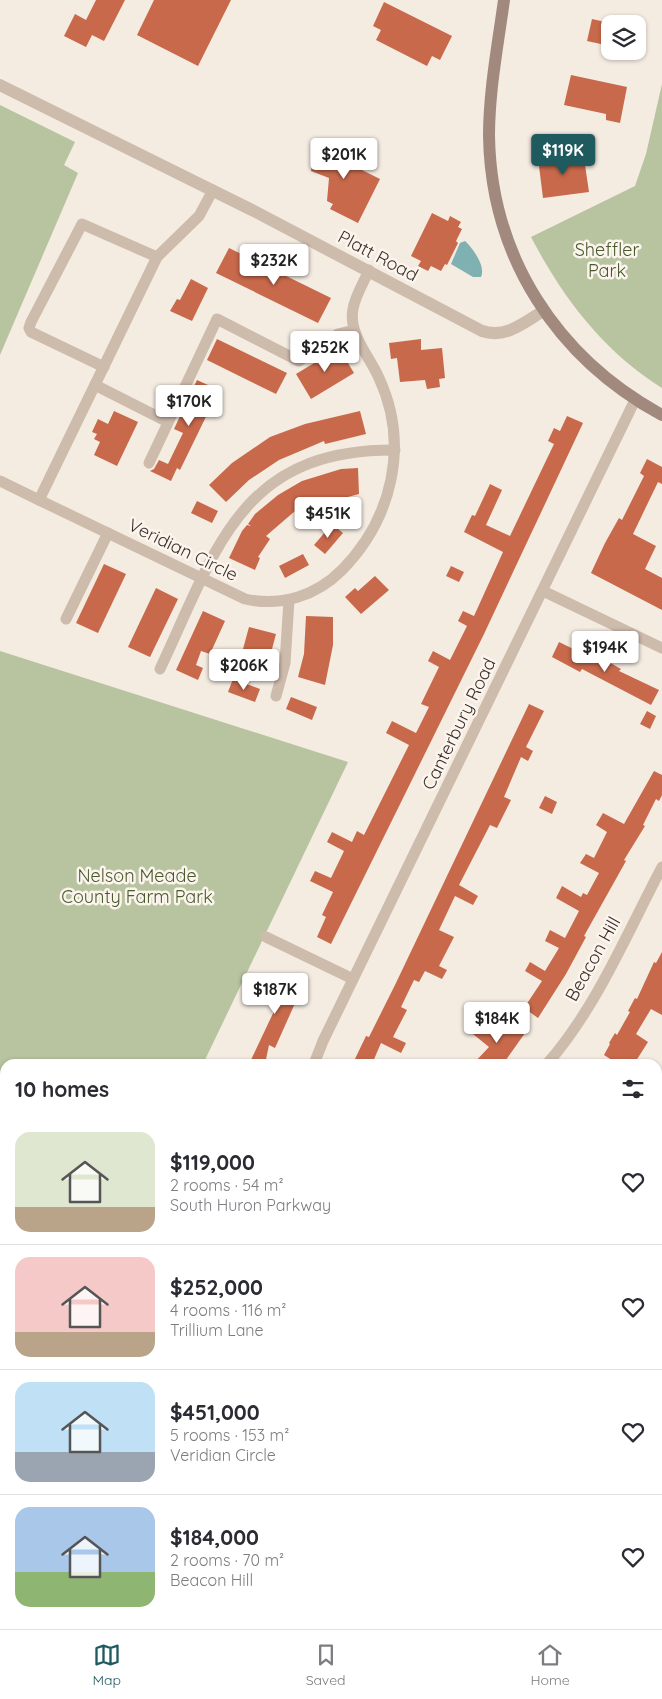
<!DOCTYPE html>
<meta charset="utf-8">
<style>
:root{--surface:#fff;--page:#f2f2f3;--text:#2b2b33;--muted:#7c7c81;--line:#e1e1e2;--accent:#1f5a5e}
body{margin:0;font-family:Quicksand,sans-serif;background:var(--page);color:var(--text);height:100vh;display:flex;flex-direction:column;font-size:19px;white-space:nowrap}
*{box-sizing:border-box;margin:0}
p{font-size:16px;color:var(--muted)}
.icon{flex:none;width:28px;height:28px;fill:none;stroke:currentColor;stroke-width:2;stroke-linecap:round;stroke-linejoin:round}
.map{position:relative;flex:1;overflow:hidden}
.drawer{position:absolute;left:0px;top:1059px;width:662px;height:571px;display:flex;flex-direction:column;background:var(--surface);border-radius:15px 15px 0 0;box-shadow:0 1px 4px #0004}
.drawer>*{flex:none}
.buttons{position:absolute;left:601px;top:15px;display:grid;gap:10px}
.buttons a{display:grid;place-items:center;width:45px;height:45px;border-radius:10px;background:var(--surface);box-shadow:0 1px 4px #0004;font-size:25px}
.price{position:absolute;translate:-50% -42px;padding:0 11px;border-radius:5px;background:#fff;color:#222;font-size:16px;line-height:32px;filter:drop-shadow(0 1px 2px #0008)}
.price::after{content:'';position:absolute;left:50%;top:30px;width:15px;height:11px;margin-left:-8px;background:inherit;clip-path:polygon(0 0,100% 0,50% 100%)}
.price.active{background:var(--accent);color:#fff}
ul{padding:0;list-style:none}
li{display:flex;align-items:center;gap:15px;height:125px;padding:0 15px}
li+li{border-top:1px solid var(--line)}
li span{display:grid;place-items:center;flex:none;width:140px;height:100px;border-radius:15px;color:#555}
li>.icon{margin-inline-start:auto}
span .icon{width:60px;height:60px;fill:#fffc;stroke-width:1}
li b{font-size:21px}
h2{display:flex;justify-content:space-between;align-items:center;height:60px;padding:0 15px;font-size:21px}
.tabs{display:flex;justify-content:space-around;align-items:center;height:70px;border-top:1px solid var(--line);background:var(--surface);font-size:14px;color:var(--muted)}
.tabs a{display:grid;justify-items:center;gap:2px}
.tabs .active{color:var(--accent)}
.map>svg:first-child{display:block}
.green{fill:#b8c4a0}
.water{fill:#7fb0b2}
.building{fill:#c8694b}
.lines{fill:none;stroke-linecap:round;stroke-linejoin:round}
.minor{stroke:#cdbbac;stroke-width:11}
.tertiary{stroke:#cdbbac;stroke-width:12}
.secondary{stroke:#a18a7d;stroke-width:12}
.labels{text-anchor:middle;stroke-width:5;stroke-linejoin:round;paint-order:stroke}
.park-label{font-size:18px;fill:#4a5a2e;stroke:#fbf5ee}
.street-label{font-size:18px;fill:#3b302b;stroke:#fbf5ee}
</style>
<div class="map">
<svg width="662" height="1629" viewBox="0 0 662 1629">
<rect width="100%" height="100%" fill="#f4ebe1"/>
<g class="green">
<path d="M662,84V388C603,351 563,298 531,237L635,186L646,154Z"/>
<path d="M0,105L75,142L64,165L78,173L0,355Z"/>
<path d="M0,651L348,762L203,1064H5V1473L0,1483Z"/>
</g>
<path class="water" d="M465,241C473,248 486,267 481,277H473L451,264L460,243Z"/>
<g class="building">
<path d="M96,0H125L104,41L92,35L86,47L64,36L75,14L86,20Z"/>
<path d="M154,0H231L198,66L137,35Z"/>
<path d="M384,2L452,36L440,60L432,56L427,66L376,40L381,30L373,26Z"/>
<path d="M592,19L610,23V46L587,41Z"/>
<path d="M571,75L627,87L620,123L606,120V114L564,105Z"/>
<path d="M315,142L346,146V149L354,150L352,165L380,179L358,223L330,209L333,204L327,201L329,178L311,171Z"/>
<path d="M569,154L570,161L584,158L589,192L543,198L538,158Z"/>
<path d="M432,213L448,221L450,216L461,222L458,227L462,229L456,241L458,243L447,265L445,264L441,271L431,266L428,271L418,266L421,261L411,256Z"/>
<path d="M229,248L331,298L318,323L216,273Z"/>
<path d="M191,279L208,288L192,321L170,311L177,299L180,300Z"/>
<path d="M217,339L287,373L276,394L207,360Z"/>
<path d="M421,339V350L442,348L445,378L439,379L440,387L427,389L425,380L400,382L397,358L391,359L389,343Z"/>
<path d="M339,348L354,373L311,399L296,374Z"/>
<path d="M197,380L219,390L180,470L177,468L171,481L150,471L154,469L159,460L168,464L183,433L174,429Z"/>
<path d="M114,411L138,422L117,466L94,455L100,442L94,439L97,434L92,432L98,419L108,424Z"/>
<path d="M360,411L366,434L325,444L324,441L279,460L249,480L226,502L209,485L232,463L270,437L305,424Z"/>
<path d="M567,416L583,423L484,634L331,944L317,937L326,917L322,915L333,892L310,881L315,871L331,878L344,851L327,842L332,832L352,842L357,831L364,835L409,745L386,733L392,721L416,733L429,707L421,704L439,667L428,661L433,651L450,660L467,626L458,621L463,611L474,616L503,552L464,532L472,515L475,516L490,484L502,490L486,525L510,536L554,444L548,441L554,428L560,431Z"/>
<path d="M647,459L662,467V484L658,482L633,534L656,546L645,569L662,578V610L591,573L605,543L619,518L622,520L644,476L640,473Z"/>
<path d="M358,468L359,494L325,503L324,500L304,509L302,505L266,536L270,539L258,557L260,558L255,570L229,558L242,531L247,525L251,526L248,524L255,514L278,495L302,481L341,469Z"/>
<path d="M197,501L218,511L212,523L191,513Z"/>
<path d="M332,524L343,533L325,554L314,545Z"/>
<path d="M303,554L309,565L285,578L279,566Z"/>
<path d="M104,564L126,574L98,633L76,623Z"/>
<path d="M451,566L464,572L459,582L446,576Z"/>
<path d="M375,576L389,590L361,614L345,597L355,588L358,591Z"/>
<path d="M156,588L178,599L150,657L128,647Z"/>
<path d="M203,611L225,621L210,654L201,651L196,665L203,668L198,680L176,670Z"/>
<path d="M306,616L333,617V645L325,685L298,677L304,654Z"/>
<path d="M249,627L276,634L267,668L240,660Z"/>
<path d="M559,642L598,661L606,663L607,661L621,669L619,671L659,690L651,705L582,669L580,672L552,657Z"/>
<path d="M233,679L260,689L255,702L228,692Z"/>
<path d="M291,697L317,707L312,720L286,709Z"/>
<path d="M529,704L544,711L526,747L533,751L528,761L521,757L504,797L511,800L497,828L490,825L459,885L478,896L473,905L455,896L439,930L454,937L439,966L447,970L442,979L425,971L419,982L414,980L401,1007L407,1010L393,1037L406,1043L401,1053L381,1043L372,1064H361L354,1061L366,1036L369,1037L395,985Z"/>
<path d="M647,711L656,716L650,729L640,724Z"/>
<path d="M654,771L662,775V795L659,801L656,799L643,825L645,826L624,860L626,861L584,936L586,937L566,974L538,1018L524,1008L542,981L525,971L530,962L545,971L559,948L545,941L550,930L565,938L579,911L556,898L562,886L581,897L583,893L587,895L599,873L580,863L586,854L594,858L607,832L596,825L603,813L624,824Z"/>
<path d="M545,796L557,802L552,814L539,808Z"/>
<path d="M662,952V1015L651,1009L636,1034L648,1042L634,1064H618L604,1055L610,1044L609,1043L615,1033L617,1035L630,1012L628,1011L635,998L637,999L654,962L656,963Z"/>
<path d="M264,974L300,992L275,1048L269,1045L265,1064H249L276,1007L270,1004L274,998L256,989Z"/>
<path d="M475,1022L498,1040L513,1023L525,1033L503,1064H473L489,1047L468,1030Z"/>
</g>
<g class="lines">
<g class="minor">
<path d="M213,190L199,216L157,257L39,500L245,599C281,607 316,596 342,570C392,519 410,445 379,378C370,357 348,334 353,309C355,296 364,282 369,270"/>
<path d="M104,367L31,332L29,328L31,322L82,224L157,257"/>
<path d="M95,385L168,422"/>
<path d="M149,463L217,319L299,361L338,334L354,330"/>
<path d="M0,481L39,500"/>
<path d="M543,591L662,648"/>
<path d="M66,619L108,533"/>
<path d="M160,669C216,551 239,449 395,450"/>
<path d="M276,696L285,663L289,600"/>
<path d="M266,937L353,979"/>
<path d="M314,1064L323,1041L635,400"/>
<path d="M547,1064C597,1007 627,933 662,867"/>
<path d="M658,1236L662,1231"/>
<path d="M658,1455L662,1454"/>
<path d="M256,1625L257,1629"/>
<path d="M454,1629L456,1625"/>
</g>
<path class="tertiary" d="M0,85L254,211L482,331C505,339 524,323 543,311"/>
<path class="secondary" d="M504,0C498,44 489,91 489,136C491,257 557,358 662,415"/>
</g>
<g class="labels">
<g class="park-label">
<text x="607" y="256">Sheffler<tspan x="607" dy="21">Park</tspan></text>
<text x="137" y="882">Nelson Meade<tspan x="137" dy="21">County Farm Park</tspan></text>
</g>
<g class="street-label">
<text transform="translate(378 256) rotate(28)" y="6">Platt Road</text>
<text transform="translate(183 550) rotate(26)" y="6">Veridian Circle</text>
<text transform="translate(459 724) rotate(-64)" y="6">Canterbury Road</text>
<text transform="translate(593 959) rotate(-61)" y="6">Beacon Hill</text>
</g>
</g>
</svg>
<div class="buttons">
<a><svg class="icon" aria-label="layers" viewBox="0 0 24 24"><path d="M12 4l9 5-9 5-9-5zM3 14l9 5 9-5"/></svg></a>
</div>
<b class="price active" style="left:563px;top:176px">$119K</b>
<b class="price" style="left:344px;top:180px">$201K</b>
<b class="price" style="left:274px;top:286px">$232K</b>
<b class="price" style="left:325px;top:373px">$252K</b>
<b class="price" style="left:189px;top:427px">$170K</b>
<b class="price" style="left:328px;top:539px">$451K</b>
<b class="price" style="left:605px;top:673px">$194K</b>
<b class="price" style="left:244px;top:691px">$206K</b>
<b class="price" style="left:275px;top:1015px">$187K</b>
<b class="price" style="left:497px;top:1044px">$184K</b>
<section class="drawer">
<h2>10 homes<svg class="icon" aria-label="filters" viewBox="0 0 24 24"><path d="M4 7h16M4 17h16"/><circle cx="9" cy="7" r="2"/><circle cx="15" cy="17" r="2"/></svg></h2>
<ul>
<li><span style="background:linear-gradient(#dfe7d0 75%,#b9a48a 0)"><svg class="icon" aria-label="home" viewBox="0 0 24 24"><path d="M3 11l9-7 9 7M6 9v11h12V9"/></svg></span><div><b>$119,000</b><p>2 rooms · 54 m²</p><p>South Huron Parkway</p></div><svg class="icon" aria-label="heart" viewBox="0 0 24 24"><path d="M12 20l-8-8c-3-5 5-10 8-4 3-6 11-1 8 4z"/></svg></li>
<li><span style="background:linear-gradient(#f6c9c9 75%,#b9a48a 0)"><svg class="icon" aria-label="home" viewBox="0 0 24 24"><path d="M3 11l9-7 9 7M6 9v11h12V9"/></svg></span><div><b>$252,000</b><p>4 rooms · 116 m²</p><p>Trillium Lane</p></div><svg class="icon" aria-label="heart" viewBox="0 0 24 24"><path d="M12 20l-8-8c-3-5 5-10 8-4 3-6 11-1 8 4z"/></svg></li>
<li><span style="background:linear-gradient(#bfe0f5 70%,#9aa5b1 0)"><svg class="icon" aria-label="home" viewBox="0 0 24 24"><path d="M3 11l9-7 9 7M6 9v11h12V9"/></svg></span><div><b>$451,000</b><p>5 rooms · 153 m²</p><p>Veridian Circle</p></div><svg class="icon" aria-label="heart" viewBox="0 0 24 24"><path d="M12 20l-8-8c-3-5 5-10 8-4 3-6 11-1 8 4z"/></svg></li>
<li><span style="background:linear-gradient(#a9c7e8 65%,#8fb573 0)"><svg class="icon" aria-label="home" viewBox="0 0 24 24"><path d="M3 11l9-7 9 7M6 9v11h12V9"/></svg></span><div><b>$184,000</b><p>2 rooms · 70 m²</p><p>Beacon Hill</p></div><svg class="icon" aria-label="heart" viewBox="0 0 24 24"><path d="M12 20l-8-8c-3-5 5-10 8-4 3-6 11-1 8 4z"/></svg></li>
</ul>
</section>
</div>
<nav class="tabs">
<a class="active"><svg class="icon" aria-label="map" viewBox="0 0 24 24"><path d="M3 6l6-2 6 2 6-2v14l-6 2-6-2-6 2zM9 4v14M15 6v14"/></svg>Map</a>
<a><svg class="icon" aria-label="saved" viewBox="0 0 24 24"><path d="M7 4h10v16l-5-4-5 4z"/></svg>Saved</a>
<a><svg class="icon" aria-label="home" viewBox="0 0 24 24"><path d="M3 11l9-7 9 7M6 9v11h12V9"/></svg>Home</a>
</nav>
